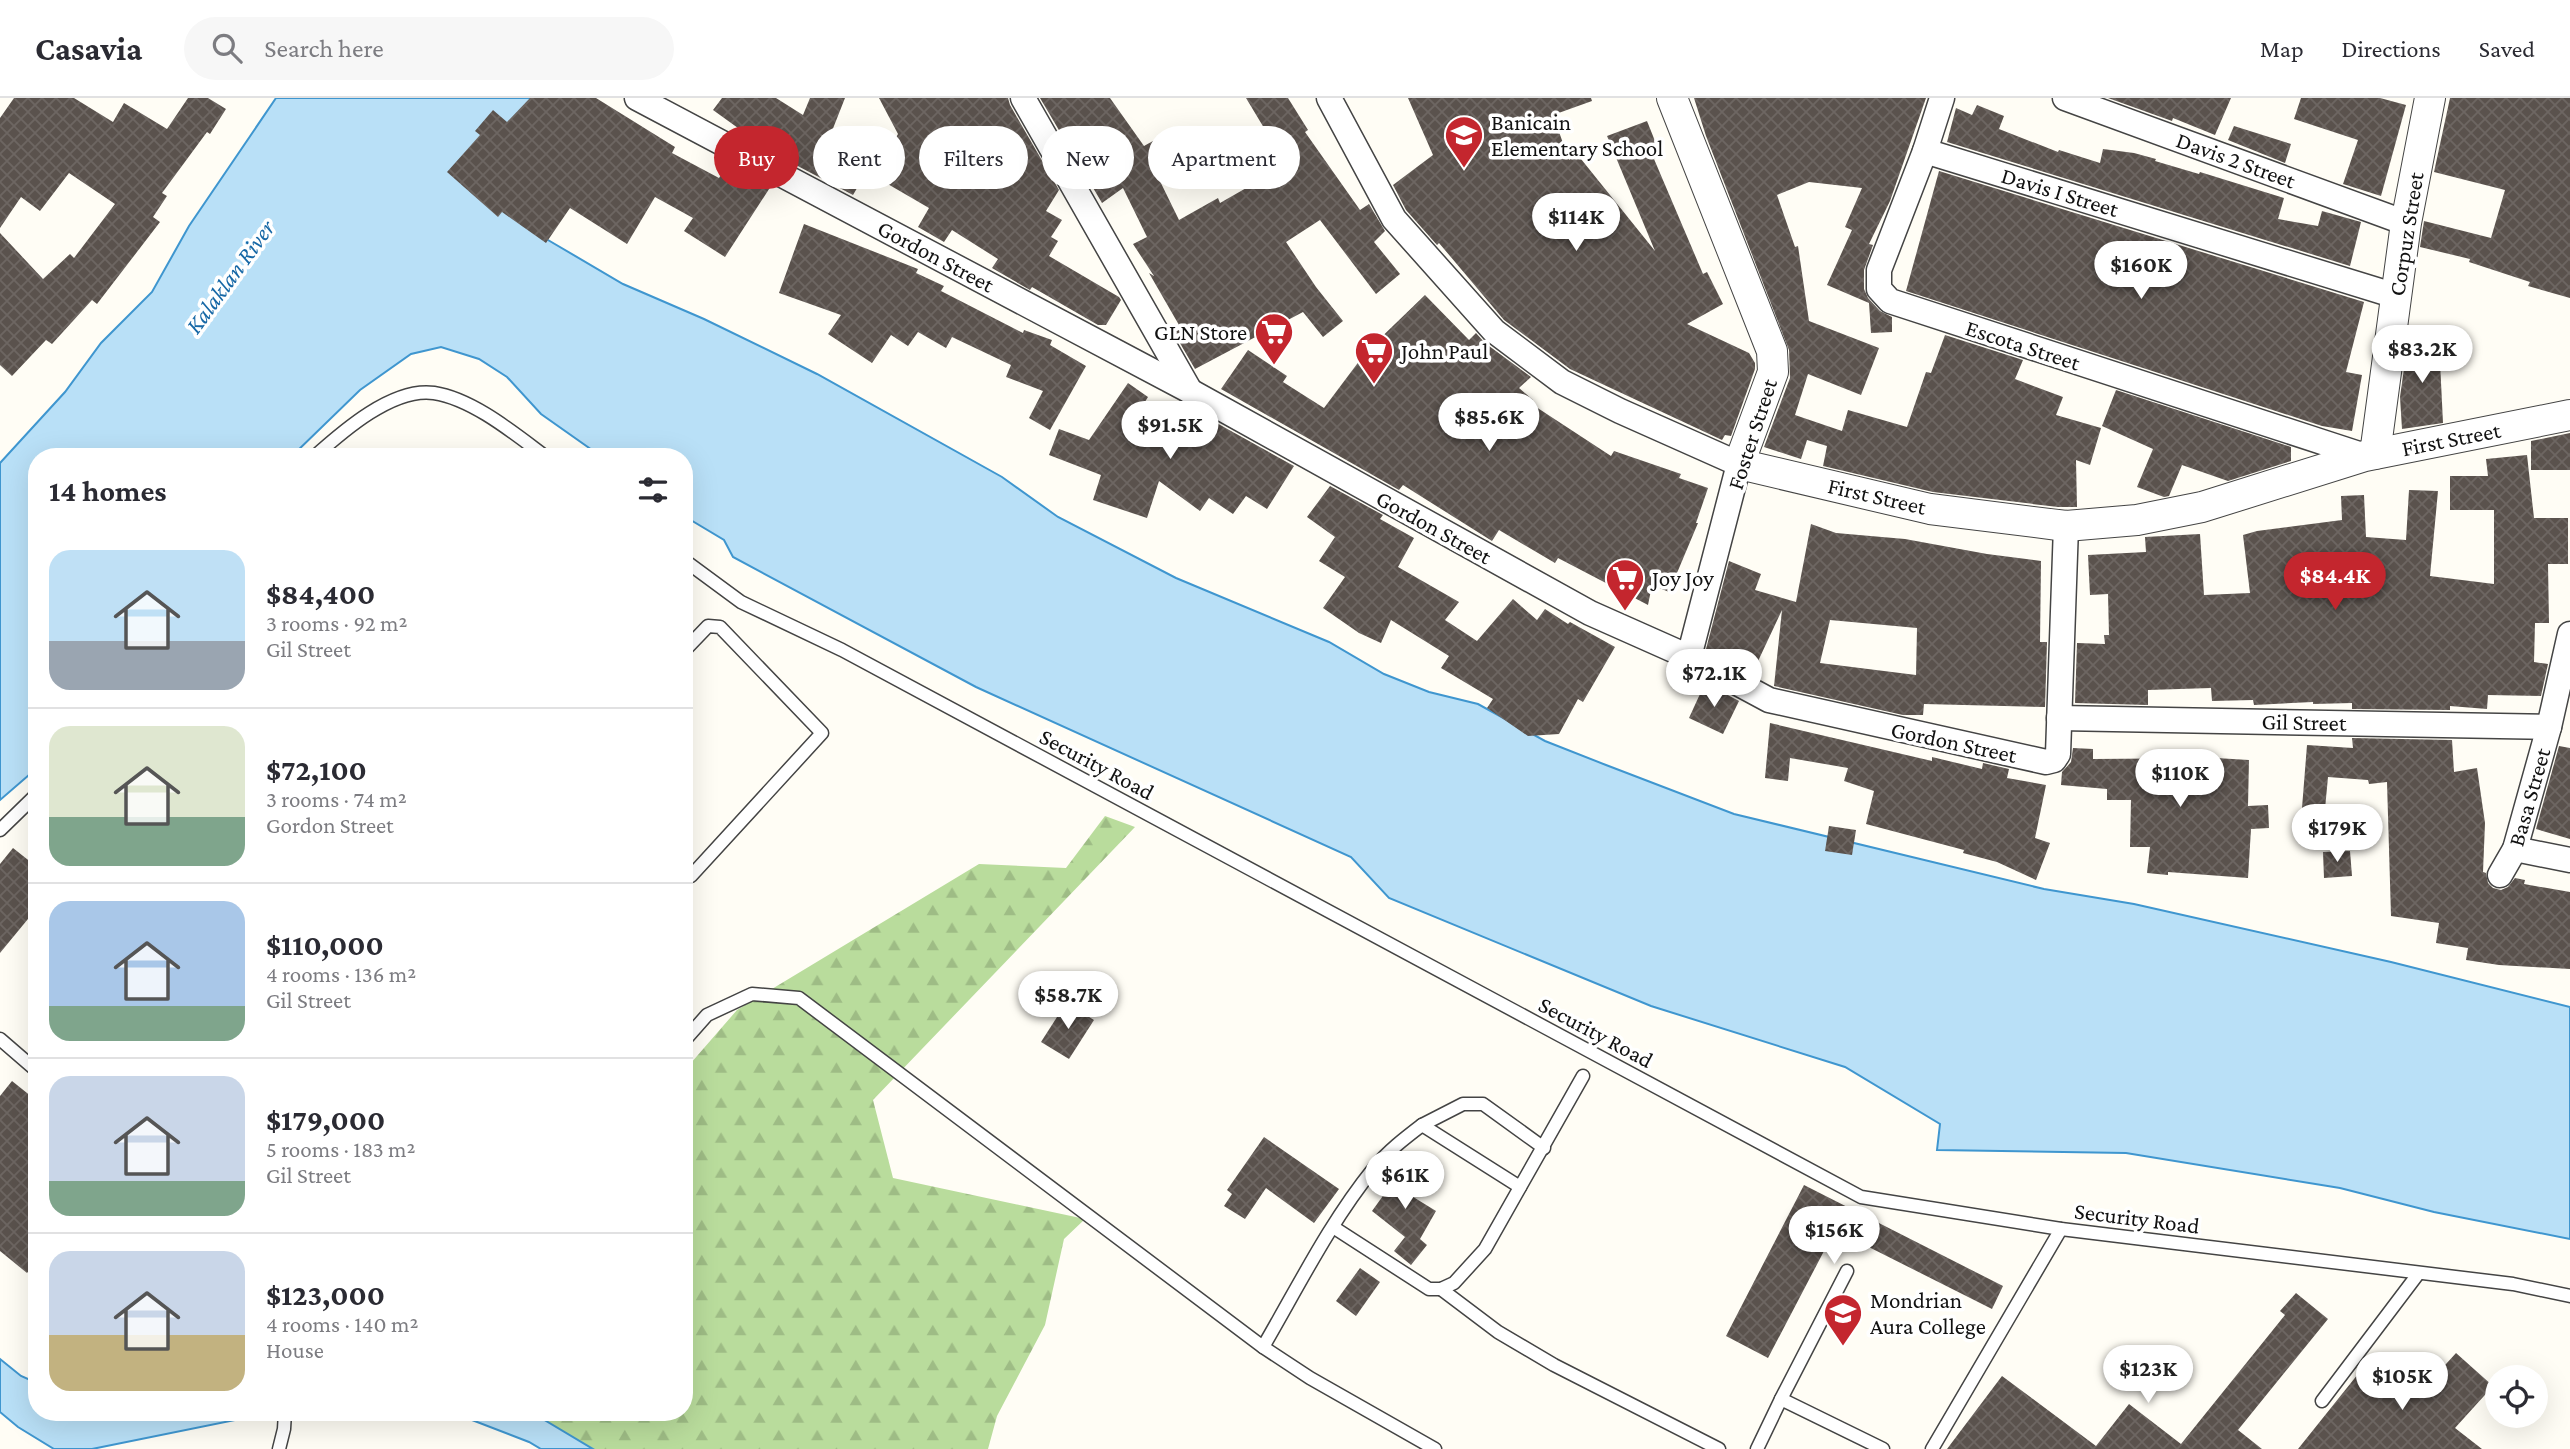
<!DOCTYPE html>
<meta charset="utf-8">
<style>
:root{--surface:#fff;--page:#f7f7f7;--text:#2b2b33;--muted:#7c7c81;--line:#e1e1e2;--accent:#c4262e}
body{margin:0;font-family:"Crimson Pro",serif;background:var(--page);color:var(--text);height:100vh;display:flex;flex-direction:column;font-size:26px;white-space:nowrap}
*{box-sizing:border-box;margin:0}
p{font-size:23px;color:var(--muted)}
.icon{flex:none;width:38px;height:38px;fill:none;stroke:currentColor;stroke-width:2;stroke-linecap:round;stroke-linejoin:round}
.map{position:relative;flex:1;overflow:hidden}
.details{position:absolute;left:28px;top:350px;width:665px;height:973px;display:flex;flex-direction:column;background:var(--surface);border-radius:28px;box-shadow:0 7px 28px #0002}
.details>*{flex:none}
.banner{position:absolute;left:714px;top:28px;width:665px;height:63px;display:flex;gap:14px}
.fabs{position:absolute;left:2485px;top:1267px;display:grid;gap:14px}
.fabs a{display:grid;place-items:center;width:63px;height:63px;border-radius:50%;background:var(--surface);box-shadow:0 7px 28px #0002;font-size:35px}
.price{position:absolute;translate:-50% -60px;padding:0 16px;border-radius:24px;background:#fff;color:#222;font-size:23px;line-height:46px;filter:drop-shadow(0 2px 4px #0008)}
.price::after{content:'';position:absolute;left:50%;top:42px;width:21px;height:16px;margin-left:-10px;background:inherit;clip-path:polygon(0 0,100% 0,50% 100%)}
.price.selected{background:var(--accent);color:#fff}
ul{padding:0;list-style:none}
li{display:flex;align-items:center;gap:21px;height:175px;padding:0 21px}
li+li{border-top:2px solid var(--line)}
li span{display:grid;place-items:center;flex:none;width:196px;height:140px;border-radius:21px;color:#555}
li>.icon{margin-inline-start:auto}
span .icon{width:84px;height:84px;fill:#fffc;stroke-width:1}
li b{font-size:30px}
h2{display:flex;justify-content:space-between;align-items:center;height:84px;padding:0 21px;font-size:30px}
.tag{padding:0 24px;border-radius:32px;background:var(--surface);box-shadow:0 7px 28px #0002;font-size:24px;line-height:63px}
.tag.selected{background:var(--accent);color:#fff}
header{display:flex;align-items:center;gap:42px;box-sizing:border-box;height:98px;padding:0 35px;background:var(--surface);border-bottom:2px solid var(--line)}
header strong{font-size:33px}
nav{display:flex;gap:38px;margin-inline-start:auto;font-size:24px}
.search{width:490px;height:63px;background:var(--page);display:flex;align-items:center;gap:18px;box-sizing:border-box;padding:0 24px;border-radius:38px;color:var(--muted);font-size:26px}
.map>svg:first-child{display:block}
.forest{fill:url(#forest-firs)}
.water{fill:#b9e0f7;stroke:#3f96cf;stroke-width:2}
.building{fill:url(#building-cross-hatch);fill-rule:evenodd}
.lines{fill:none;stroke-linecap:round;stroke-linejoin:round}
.service-casing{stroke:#444;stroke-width:15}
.minor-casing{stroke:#444;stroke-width:27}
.tertiary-casing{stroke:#444;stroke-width:32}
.service{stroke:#fff;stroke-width:12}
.minor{stroke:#fff;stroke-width:24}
.tertiary{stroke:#fff;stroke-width:30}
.labels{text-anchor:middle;stroke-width:7;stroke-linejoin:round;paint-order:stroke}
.poi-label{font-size:23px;fill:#111;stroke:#fff;text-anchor:start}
.street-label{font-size:23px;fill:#111;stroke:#fff}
.water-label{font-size:24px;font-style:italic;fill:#1768a6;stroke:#fff}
</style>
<header>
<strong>Casavia</strong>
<div class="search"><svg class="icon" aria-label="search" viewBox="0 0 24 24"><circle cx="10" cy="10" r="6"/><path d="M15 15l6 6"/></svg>Search here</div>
<nav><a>Map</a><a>Directions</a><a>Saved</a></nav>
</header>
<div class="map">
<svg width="2570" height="1351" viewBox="0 0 2570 1351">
<defs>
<pattern id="forest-firs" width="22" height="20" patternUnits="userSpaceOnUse" patternTransform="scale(1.75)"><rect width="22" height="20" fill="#b9dc9c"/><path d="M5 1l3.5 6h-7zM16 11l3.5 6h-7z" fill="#9ebc85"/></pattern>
<pattern id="building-cross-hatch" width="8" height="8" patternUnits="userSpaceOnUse" patternTransform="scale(1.75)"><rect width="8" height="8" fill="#5a524d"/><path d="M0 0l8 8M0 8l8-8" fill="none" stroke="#6d6662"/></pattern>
</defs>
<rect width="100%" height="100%" fill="#fffdf5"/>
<path class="forest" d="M1105,718L1135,729L873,1002L893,1080L1085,1121L1064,1141L1045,1227L997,1318L988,1351H589L530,1314H684V973L737,912L979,766L1066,770Z"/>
<g class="water">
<path d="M276,0H537L499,106L548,142L623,186L704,221L817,276L1002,379L1058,419L1176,480L1329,544L1384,576L1429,594L1478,606L1545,643L1606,667L1734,716L2044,791L2134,806L2391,864L2570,909V1141L2434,1114L2340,1090L2126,1055L1937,1052L1940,1026L1845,969L1651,908L1389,800L1351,759L976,589L733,459L724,442L684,418V359H602L541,316L507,279L479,261L441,249L411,256L360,292L291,359H37V670L0,702V365L65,294L101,245L152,194L189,128Z"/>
<path d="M0,1261L21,1278L37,1285V1314H275L92,1351H54L18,1329L0,1314Z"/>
<path d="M441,1314H531L593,1351H541L529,1344L459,1317Z"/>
</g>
<g class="building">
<path d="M14,0H74L113,24L124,5L167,31L188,0H208L226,11L210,36L207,34L162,95L167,98L153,119L160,124L97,206L92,202L52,246L46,242L12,278L0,267V135L43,181L70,156L74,160L115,106L69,75L40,113L21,99L0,130V20Z"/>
<path d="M530,0H596L675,49L672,55L719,80L728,65L771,88L725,159L684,133L693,120L655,99L627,146L570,110L546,145L502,114L498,119L447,74L480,37L475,33L493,12L507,24Z"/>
<path d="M722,0H776L803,17L810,0H845L832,33L876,58L853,97L735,35L738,30L713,12Z"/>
<path d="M879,0H1008L1010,7L1059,92L1046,113L1062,122L1051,139L1058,143L1049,158L1119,199L1121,202L1106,227H1098L1032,189L1030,192L992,170L998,161L952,132L944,144L918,129L929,110L874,78L898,36Z"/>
<path d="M1040,0H1110L1144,48L1178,29L1193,56L1157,77L1179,122L1218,100L1220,105L1274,74L1269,68L1282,60L1246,0H1288L1308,32L1305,34L1360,112L1369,106L1385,133L1374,144L1400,176L1376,196L1320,122L1286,144L1316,189L1343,223L1323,239L1303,214L1195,271L1170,228L1183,234L1149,175L1154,178L1133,146L1147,139L1123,90L1102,105Z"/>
<path d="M1408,0H1591L1592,3L1553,17L1569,62L1577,56L1655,153L1607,38L1647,23L1661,58L1654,61L1703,176L1707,174L1723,206L1687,226L1749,255L1755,265V271L1731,338L1725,337L1722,342L1570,271L1504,222L1439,145L1437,147L1406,112L1393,87L1433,57Z"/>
<path d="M1694,0H1926L1890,103L1869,146L1873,147L1864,172V191L1868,200L1880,213L1892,219V234L1871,235L1869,205L1827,187L1852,132L1845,129L1862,90L1809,84L1777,97L1795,149L1798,148L1809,223L1879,250L1861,297L1808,276L1795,317L1842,333L1848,312L1907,329L1926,274L1931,275L1945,237L2023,262L2015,281L2063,299L2056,317L2101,330L2090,367L2076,362L2077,409H2058L1933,394L1823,368L1827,348L1807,342L1801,361L1764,349L1790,280L1789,252L1706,38Z"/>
<path d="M2108,0H2231L2215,37L2173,20L2172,23Z"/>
<path d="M2301,0H2380L2406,7L2381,98L2343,86L2358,42L2294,21Z"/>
<path d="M2450,0H2570V200L2528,188L2530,184L2469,164L2470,161L2420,149L2424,123L2491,140L2505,92L2434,74Z"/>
<path d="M1977,7L2004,18L1999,31L2058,54L2059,52L2100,65L2103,51L2134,55L2156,61L2155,63L2199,76L2200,74L2284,100L2278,121L2318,128L2322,113L2361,124L2350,168L1947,44L1956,10L1972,17Z"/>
<path d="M2234,28L2291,46L2285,65L2228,42Z"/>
<path d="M1939,73L2364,204L2346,274L2362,277L2352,333L2322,328L1906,193Z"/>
<path d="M804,126L918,171L916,175L944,188L941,193L1023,235L1024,232L1052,242L1050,247L1086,268L1050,332L1029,320L1043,293L1006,279L1011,267L952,239L946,250L918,234L908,248L891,237L872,265L828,236L841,217L779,195Z"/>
<path d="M1425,197L1469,242L1476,235L1485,245L1531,279L1519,290L1533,302L1530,305L1611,358L1614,353L1681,376L1679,380L1708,390L1696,425H1698L1669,494L1652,487L1648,507L1558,460L1555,465L1499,432L1492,443L1403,387L1399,392L1221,291L1248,252L1287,278L1283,284L1324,310L1366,254Z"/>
<path d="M2419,239L2439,243L2443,325L2402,331L2400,299L2408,242L2418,243Z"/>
<path d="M1128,285L1148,299L1143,307L1200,340L1213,323L1294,368L1267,411L1246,398L1233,416L1209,400L1200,413L1159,383L1147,420L1093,402L1101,377L1049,357L1059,331L1089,342Z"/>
<path d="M2116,292L2291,349V363L2228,383L2182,367L2169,398L2164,399L2137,389L2153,351L2102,328Z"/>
<path d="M2570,335V372H2531V343Z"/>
<path d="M2527,357L2534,420H2568V466H2548L2549,525H2535L2534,564L2548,566L2541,598L2488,597L2487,611L2450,608V612L2352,611V605L2313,606V604L2254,607L2253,602L2212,603L2211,590L2148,592V607L2075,605L2077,545L2105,546L2104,537H2109L2108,496L2090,497L2088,457L2146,454L2145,439L2200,436L2204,497L2250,495L2243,437L2257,433L2342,422L2341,398L2364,397L2366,439L2406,442L2409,392L2438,393L2430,478L2494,486V412H2450V378H2488L2486,361Z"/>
<path d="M1330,388L1383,417L1380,421L1414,440L1398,469L1459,504L1445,522L1477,543L1513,501L1537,522L1545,511L1568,526L1570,524L1615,549L1583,604L1578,601L1559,636L1528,638L1487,610L1493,601L1441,570L1449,558L1391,522L1381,545L1359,535L1323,510L1345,479L1319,463L1335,439L1307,419Z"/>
<path d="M1811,426L1836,435L1905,441L1987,456L2041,463L2040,544H2047L2045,609L1924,606L1923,617H1903L1774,588L1782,512L1752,576L1706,551L1729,463L1761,476L1755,492L1796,504ZM1830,522L1917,530L1916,577L1820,565Z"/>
<path d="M1705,585L1739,603L1723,636L1689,620Z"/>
<path d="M1770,625L1932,663V659L1982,671L1983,665L2009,671L2007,680L2046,687L2035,740L2050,745L2036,782L1997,764L1963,755L1964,752L1866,726L1874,693L1844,683L1848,670L1790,660L1788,683L1765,680Z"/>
<path d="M2352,640L2452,642L2454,674L2477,670L2485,725L2483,774L2486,775L2488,785L2493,790L2501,792L2508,789L2515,780L2525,782L2524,786L2570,794V871L2499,867L2466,862L2468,850L2436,845L2439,825L2391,818L2387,684L2369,686L2368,682L2328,679L2325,711L2302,710L2307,647L2353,650Z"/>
<path d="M2559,648L2570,650V741L2536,731Z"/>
<path d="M2073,650L2093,651V661L2216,660L2249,662L2248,708L2268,707L2269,730L2251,731L2248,780L2168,774V777L2147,775L2150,749H2130L2131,702H2107V691L2061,687L2062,674L2071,664Z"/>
<path d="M1829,728L1856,732L1852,757L1825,753Z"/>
<path d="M13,750L37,769V810L0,855V766Z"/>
<path d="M2350,753L2352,778L2324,780L2323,754Z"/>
<path d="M1066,905L1094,922L1069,961L1041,944Z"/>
<path d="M12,983L37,1003V1164L27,1175L0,1153V998Z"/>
<path d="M1264,1039L1339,1091L1314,1125L1266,1090L1245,1121L1224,1108L1232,1096L1227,1092Z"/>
<path d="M1401,1061L1425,1080L1410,1097L1436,1113L1420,1141L1427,1147L1411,1167L1394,1153L1405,1139L1372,1113L1393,1084L1386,1078Z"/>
<path d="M1804,1087L2003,1188L1992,1211L1835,1132L1768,1260L1726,1238Z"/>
<path d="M1360,1170L1380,1184L1356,1218L1336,1203Z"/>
<path d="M2296,1195L2328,1221L2238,1332L2262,1351H1947L2002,1278L2096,1348L2129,1306L2181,1346L2285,1217L2280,1213Z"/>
<path d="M2456,1255L2493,1288L2455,1330L2482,1351H2298L2370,1261L2417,1298Z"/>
</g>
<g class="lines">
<g class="service-casing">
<g id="service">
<path d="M314,359C343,333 393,289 434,295C473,301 515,336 546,359"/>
<path d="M684,462L741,504L842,552L1861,1099L2061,1131L2513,1186L2570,1198"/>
<path d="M684,553L708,528L720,529L822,635L691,778"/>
<path d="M0,732L37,696"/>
<path d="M0,941L37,973"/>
<path d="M684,943L707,917L752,896L799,900L1263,1249"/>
<path d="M1422,1027L1463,1006H1483L1544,1050"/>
<path d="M1333,1129L1429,1191H1441L1454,1185L1485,1151L1583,978"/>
<path d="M1441,1191L1498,1234L1554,1267L1719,1351"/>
<path d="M1781,1301L1847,1173"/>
<path d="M2322,1303L2418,1176"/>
<path d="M279,1351L284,1331L285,1314"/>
<path d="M1435,1351L1310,1280L1263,1249C1298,1189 1330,1124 1374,1070C1388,1053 1405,1040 1422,1027L1520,1089"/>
<path d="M1757,1351L1781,1301L1883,1351"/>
<path d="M1932,1351L2061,1131"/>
</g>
</g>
<g class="minor-casing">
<g id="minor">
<path d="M637,0L1190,293L1590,515L1689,559L1769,602L2046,664L2054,662L2058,656L2066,428"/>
<path d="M1023,0L1190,293"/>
<path d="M1329,0L1394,121L1494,233L1562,284L1620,313L1739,366L1689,559"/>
<path d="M1942,0L1925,53L1879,172V191L1890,203L2365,358"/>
<path d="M2065,0L2406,125"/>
<path d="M1925,53L2396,198"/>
<path d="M2059,620L2549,629"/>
<path d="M2515,751L2570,762"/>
<path d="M2500,777L2515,751L2549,629L2570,536"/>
</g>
</g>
<g class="tertiary-casing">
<g id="tertiary">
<path d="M1672,0L1772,253L1773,274L1739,366L1930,411L2066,428L2137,422L2202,409L2365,358L2570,317"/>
<path d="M2375,356L2406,125L2430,0"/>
</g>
</g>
<use href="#service" class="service"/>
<use href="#minor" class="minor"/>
<use href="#tertiary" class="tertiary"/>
</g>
<defs>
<g id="school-pin" transform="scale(2.0125)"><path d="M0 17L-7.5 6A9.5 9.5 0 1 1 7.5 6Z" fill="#c4262e" stroke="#fff"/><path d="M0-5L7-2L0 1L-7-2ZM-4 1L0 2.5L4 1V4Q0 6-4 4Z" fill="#fff"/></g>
<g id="supermarket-pin" transform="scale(2.0125)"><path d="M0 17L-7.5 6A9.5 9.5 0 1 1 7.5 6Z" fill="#c4262e" stroke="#fff"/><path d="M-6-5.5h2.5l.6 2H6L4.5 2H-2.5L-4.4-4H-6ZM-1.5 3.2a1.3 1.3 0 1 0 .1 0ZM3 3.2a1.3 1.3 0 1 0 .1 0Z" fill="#fff"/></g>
<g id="university-pin" transform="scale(2.0125)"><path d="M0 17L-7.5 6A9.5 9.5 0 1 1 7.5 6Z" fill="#c4262e" stroke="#fff"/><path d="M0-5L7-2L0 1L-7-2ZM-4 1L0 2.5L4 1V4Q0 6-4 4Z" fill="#fff"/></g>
</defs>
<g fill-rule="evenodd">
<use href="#school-pin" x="1464" y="37"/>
<use href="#supermarket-pin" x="1274" y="234"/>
<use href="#supermarket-pin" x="1374" y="253"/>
<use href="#supermarket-pin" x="1625" y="480"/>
<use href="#university-pin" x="1843" y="1215"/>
</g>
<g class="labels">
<g class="poi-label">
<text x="1491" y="32">Banicain<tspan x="1491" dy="26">Elementary School</tspan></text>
<text x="1247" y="242" text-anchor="end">GLN Store</text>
<text x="1401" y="261">John Paul</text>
<text x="1652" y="488">Joy Joy</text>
<text x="1870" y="1210">Mondrian<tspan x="1870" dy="26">Aura College</tspan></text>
</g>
<g class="street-label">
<text transform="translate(2236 62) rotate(20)" y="8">Davis 2 Street</text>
<text transform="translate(2060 94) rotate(17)" y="8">Davis I Street</text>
<text transform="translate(2406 136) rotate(-81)" y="8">Corpuz Street</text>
<text transform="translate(936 158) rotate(28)" y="8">Gordon Street</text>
<text transform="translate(2023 247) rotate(18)" y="8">Escota Street</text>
<text transform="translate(1752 336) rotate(-72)" y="8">Foster Street</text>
<text transform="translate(2451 341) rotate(-11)" y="8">First Street</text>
<text transform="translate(1877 398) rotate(13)" y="8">First Street</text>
<text transform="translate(1434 429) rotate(29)" y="8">Gordon Street</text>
<text transform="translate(2304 624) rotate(1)" y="8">Gil Street</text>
<text transform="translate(1954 644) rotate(12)" y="8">Gordon Street</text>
<text transform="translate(1097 666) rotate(28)" y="8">Security Road</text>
<text transform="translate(2529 699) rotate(-74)" y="8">Basa Street</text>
<text transform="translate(1596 934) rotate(28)" y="8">Security Road</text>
<text transform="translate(2137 1120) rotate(7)" y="8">Security Road</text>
</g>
<g class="water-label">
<text transform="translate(230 179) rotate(-54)" y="8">Kalaklan River</text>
</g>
</g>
</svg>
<div class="fabs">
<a><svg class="icon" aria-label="locate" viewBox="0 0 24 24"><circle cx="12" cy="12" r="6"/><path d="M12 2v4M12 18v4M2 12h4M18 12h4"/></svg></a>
</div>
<b class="price" style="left:1576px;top:155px">$114K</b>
<b class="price" style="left:2141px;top:203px">$160K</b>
<b class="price" style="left:2422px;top:287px">$83.2K</b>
<b class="price" style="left:1489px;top:355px">$85.6K</b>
<b class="price" style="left:1170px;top:363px">$91.5K</b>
<b class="price selected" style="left:2335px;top:514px">$84.4K</b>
<b class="price" style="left:1714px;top:611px">$72.1K</b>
<b class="price" style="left:2180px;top:711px">$110K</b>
<b class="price" style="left:2337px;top:766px">$179K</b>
<b class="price" style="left:1068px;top:933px">$58.7K</b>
<b class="price" style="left:1405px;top:1113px">$61K</b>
<b class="price" style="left:1834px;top:1168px">$156K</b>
<b class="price" style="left:2148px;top:1307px">$123K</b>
<b class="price" style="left:2402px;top:1314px">$105K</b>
<div class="banner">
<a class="tag selected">Buy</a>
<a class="tag">Rent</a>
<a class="tag">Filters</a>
<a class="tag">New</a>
<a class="tag">Apartment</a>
</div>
<section class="details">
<h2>14 homes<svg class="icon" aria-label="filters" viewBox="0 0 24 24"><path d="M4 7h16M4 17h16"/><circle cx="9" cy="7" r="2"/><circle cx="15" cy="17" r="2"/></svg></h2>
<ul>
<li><span style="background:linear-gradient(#bfe0f5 65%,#9aa5b1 0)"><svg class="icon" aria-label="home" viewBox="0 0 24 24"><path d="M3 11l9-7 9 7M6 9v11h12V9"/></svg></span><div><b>$84,400</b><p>3 rooms · 92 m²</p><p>Gil Street</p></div></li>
<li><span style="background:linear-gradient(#dfe7d0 65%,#7fa58c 0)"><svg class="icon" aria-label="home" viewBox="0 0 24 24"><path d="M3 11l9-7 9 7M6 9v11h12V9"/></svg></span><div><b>$72,100</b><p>3 rooms · 74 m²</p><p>Gordon Street</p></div></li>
<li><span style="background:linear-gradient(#a9c7e8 75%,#7fa58c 0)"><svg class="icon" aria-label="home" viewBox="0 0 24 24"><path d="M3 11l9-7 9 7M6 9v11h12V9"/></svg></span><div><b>$110,000</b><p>4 rooms · 136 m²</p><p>Gil Street</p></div></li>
<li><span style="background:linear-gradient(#c9d6e8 75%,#7fa58c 0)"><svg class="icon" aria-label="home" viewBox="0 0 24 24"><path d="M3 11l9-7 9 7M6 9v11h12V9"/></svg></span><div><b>$179,000</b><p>5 rooms · 183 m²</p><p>Gil Street</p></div></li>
<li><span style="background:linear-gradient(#c9d6e8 60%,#c2b280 0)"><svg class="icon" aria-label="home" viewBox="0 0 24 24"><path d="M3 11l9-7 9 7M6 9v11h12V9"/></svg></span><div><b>$123,000</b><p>4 rooms · 140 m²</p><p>House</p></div></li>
</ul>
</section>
</div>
